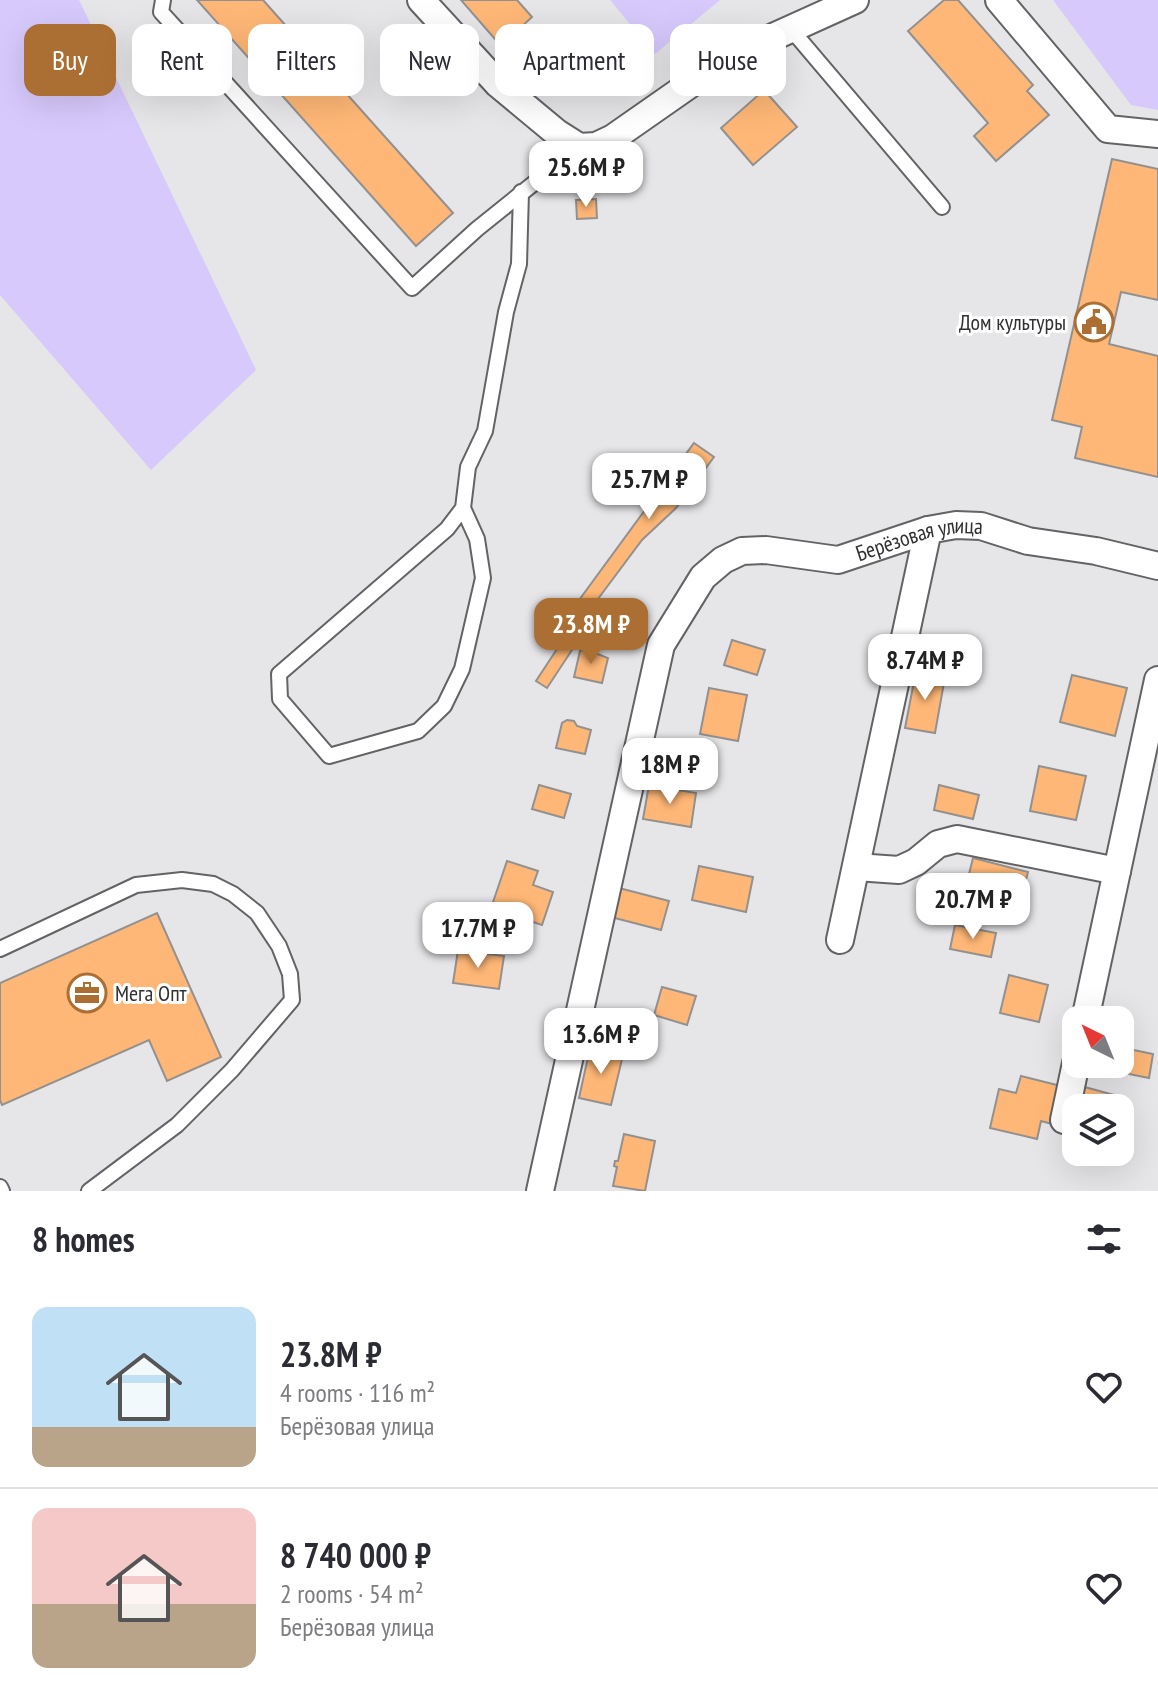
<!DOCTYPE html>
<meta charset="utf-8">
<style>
:root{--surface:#fff;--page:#f7f7f7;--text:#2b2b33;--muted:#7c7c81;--line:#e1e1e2;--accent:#ac6f33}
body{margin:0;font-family:"PT Sans Narrow",sans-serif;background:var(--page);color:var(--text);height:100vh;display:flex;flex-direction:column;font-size:30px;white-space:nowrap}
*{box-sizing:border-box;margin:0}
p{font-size:26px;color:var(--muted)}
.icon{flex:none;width:44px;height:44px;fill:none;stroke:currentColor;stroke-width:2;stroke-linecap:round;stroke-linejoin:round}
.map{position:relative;height:1191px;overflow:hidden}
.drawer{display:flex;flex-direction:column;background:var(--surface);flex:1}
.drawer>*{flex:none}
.hud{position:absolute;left:24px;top:24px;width:1110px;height:72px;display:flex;gap:16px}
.needle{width:52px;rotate:317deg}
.controls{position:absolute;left:1062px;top:1006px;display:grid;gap:16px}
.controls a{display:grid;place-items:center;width:72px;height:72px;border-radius:16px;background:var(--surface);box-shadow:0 8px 32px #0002;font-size:40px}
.price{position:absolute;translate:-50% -68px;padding:0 18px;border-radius:16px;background:#fff;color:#222;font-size:26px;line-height:52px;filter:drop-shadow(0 2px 4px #0008)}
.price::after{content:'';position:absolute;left:50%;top:48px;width:24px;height:18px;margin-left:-12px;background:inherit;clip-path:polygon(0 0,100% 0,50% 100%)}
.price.active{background:var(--accent);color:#fff}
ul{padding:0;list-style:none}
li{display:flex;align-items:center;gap:24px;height:200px;padding:0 32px}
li+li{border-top:2px solid var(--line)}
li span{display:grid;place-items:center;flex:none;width:224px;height:160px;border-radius:16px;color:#555}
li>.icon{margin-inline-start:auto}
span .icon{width:96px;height:96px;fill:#fffc;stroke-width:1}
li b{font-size:34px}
h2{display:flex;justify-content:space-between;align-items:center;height:96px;padding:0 32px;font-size:34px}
.tag{padding:0 28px;border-radius:16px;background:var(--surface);box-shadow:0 8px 32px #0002;font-size:28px;line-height:72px}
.tag.active{background:var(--accent);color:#fff}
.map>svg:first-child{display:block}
.green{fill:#d7c9fc}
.building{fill:#feb776;stroke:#93918f;stroke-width:2}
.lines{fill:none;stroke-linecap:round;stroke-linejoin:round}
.lane-casing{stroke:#636365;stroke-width:18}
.street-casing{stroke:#636365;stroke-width:30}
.lane{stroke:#fff;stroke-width:14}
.street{stroke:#fff;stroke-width:26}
.labels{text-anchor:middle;stroke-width:6;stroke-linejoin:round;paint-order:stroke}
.poi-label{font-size:22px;fill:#323132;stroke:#fff;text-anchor:end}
.street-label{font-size:22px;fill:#323132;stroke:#fff}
</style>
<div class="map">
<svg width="1158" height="1191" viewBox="0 0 1158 1191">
<rect width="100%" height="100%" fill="#e6e5e8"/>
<g class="green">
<path d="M0,0H79L256,370L151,470L0,295Z"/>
<path d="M610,0H720L655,54Z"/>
<path d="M1053,0H1158V110L1131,105Z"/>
</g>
<g class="building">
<path d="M197,0H263L453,213L416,246Z"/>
<path d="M461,0H517L532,17L501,46Z"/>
<path d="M944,0H958L1033,85L1027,91L1049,115L996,161L974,136L988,123L908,31Z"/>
<path d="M764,90L797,127L753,165L721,128Z"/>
<path d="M1112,159L1158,169V300L1121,292L1109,344L1158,356V477L1075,458L1082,427L1052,420Z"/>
<path d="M596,199L597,218L577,219L576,200Z"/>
<path d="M694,443L714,457L676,508L642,540L586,615L574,607Z"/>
<path d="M580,614L591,621L547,688L536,681Z"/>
<path d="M732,640L765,650L757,675L724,665Z"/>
<path d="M585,649L608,658L602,683L574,677L580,651Z"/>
<path d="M916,671L945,677L935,733L905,728Z"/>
<path d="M1072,675L1127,688L1115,736L1060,722Z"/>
<path d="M709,688L747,695L738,741L700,734Z"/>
<path d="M567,720L574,721L577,726L591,730L585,754L556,748L562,723Z"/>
<path d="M1039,766L1086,776L1076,820L1030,811Z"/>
<path d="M539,785L571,794L564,818L532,809Z"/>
<path d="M649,785L696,793L691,827L643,819Z"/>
<path d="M939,785L979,795L973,819L934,810Z"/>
<path d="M973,858L1028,872L1017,915L962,902Z"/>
<path d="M507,861L538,871L533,885L553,892L542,925L491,908Z"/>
<path d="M699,866L753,877L746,912L692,900Z"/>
<path d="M619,888L669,901L661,930L611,917Z"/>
<path d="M157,913L221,1057L167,1081L149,1040L2,1105L0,1100V983Z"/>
<path d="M955,925L996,933L991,957L950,949Z"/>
<path d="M458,950L504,956L499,989L453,983Z"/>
<path d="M1009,975L1048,985L1039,1022L1000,1013Z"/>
<path d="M662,987L696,996L687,1025L654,1015Z"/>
<path d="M590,1048L623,1055L611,1105L579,1098Z"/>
<path d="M1124,1048L1153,1054L1149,1078L1119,1072Z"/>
<path d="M1021,1076L1061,1086L1052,1124L1041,1121L1037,1139L990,1128L999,1089L1016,1093Z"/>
<path d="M1081,1086L1114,1095L1110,1108H1076Z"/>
<path d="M624,1134L655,1141L645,1191L613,1186L617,1167L614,1166L615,1161H618Z"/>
</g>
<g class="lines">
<g class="lane-casing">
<g id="lane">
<path d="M163,0L161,12L412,288L477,229L579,147"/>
<path d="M790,28L942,207"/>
<path d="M463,508L477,539L483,578L462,669L444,706L418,731L329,756L280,699L279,674L447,529L463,508L468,467L485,431L506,312L519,264L521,192"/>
<path d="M0,949L136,885L182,880L213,884L233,894L257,913L279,946L290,974L292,1000L232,1070L177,1125L89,1191"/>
<path d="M0,1187L2,1191"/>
</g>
</g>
<g class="street-casing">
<g id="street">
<path d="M421,0L498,84L557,133L579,147L596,146L613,138L729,57L855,0"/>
<path d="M999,0L1108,129L1158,134"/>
<path d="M856,867L899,870L916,862L938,844L957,839L1117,871"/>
<path d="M840,940L928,530"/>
<path d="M1085,1020L1158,680"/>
<path d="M1064,1120L1076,1063"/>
<path id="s1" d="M540,1191L661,645L703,577L723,560L742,551L766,550L838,560L928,530L956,525L981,526L1028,541L1096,551L1158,566"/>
</g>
</g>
<use href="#lane" class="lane"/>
<use href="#street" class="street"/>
</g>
<defs>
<g id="civic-ring" transform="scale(2)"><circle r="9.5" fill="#fff" stroke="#ac6f33" stroke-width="1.5"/><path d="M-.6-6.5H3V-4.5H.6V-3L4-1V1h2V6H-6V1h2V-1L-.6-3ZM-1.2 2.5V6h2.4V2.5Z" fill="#ac6f33"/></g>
<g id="office-ring" transform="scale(2)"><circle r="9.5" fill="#fff" stroke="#ac6f33" stroke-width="1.5"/><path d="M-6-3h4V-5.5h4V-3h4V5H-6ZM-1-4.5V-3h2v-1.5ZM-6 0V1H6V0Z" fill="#ac6f33"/></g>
</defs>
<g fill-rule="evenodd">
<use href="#civic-ring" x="1094" y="322"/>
<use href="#office-ring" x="87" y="993"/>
</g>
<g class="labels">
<g class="poi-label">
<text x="1066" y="330">Дом культуры</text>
<text x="115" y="1001" text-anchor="start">Мега Опт</text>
</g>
<g class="street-label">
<text dy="8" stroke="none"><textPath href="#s1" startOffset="868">Берёзовая улица</textPath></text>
</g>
</g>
</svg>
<div class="controls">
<a><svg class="needle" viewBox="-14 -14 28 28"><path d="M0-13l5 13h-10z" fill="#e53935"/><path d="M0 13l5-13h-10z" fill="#7c7c81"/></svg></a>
<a><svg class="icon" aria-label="layers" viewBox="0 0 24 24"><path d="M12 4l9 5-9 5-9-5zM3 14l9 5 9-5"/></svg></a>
</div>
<b class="price" style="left:586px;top:209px">25.6M ₽</b>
<b class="price" style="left:649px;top:521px">25.7M ₽</b>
<b class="price active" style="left:591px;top:666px">23.8M ₽</b>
<b class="price" style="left:925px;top:702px">8.74M ₽</b>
<b class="price" style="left:670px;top:806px">18M ₽</b>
<b class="price" style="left:973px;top:941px">20.7M ₽</b>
<b class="price" style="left:478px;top:970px">17.7M ₽</b>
<b class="price" style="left:601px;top:1076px">13.6M ₽</b>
<div class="hud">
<a class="tag active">Buy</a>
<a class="tag">Rent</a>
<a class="tag">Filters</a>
<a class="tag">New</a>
<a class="tag">Apartment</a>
<a class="tag">House</a>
</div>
</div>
<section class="drawer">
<h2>8 homes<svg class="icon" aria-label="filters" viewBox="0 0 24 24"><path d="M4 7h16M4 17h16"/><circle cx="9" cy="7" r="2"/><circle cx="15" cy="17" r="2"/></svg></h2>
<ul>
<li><span style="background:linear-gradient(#bfe0f5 75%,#b9a48a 0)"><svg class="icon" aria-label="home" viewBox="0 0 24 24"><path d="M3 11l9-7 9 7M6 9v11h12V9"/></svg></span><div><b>23.8M ₽</b><p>4 rooms · 116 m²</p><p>Берёзовая улица</p></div><svg class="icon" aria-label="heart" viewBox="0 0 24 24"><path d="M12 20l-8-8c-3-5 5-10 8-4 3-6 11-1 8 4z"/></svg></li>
<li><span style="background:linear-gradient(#f6c9c9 60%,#b9a48a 0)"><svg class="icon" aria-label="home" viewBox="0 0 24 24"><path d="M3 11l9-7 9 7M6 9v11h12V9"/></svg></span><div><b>8 740 000 ₽</b><p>2 rooms · 54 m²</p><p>Берёзовая улица</p></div><svg class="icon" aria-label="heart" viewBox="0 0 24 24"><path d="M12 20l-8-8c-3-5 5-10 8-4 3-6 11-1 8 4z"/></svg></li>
</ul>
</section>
